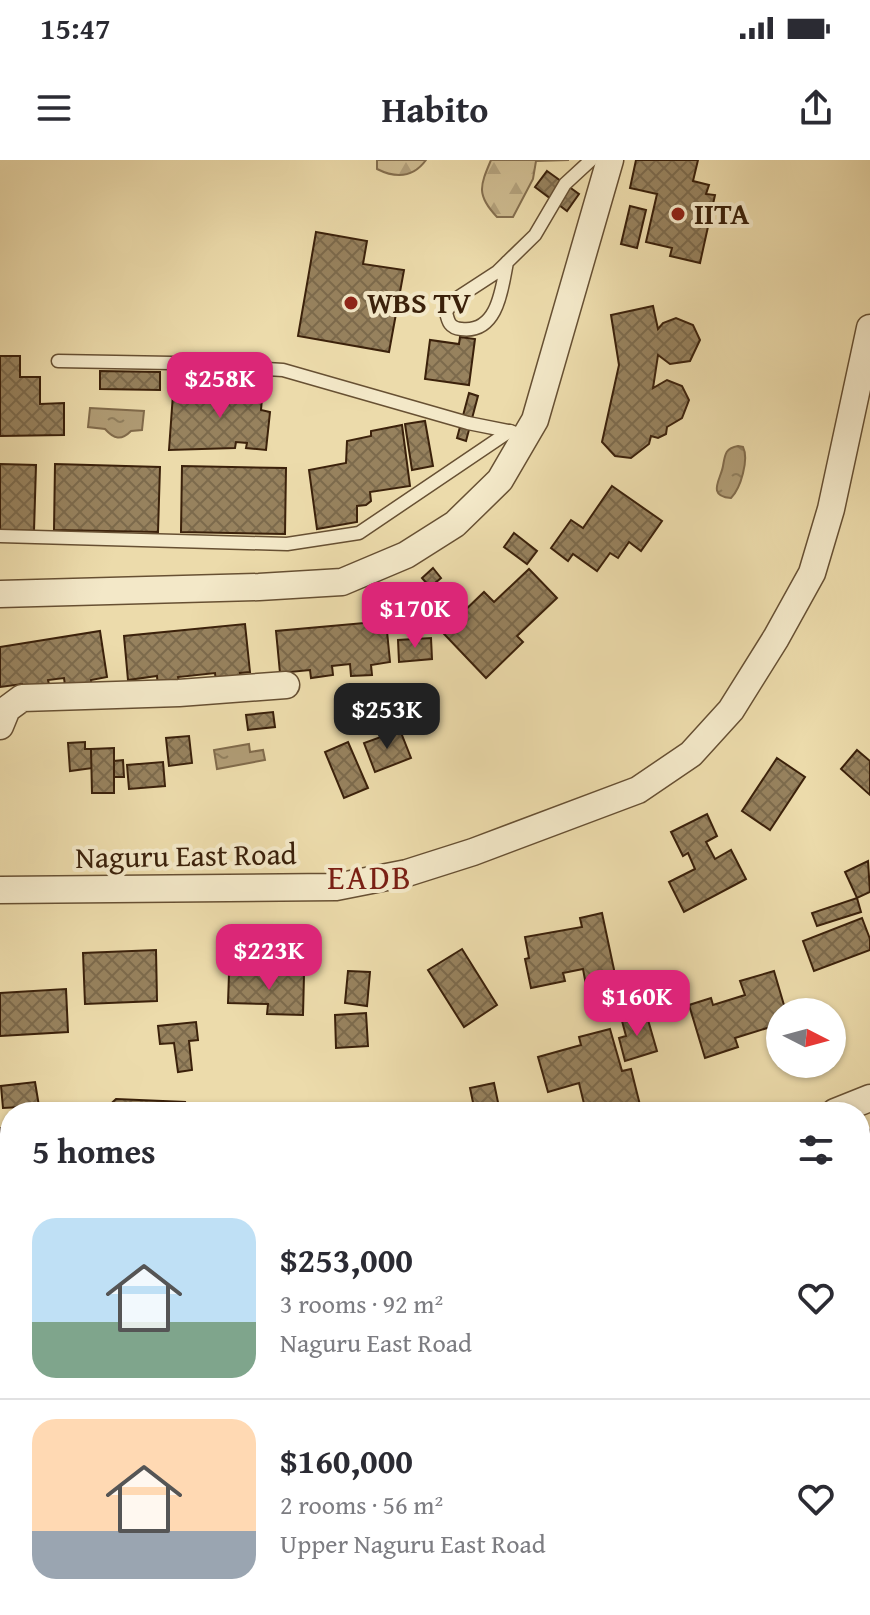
<!DOCTYPE html>
<meta charset="utf-8">
<style>
:root{--surface:#fff;--page:#f2f2f3;--text:#2b2b33;--muted:#7c7c81;--line:#e1e1e2;--accent:#db2777}
body{margin:0;font-family:"Gentium Book Plus",serif;background:var(--page);color:var(--text);height:100vh;display:flex;flex-direction:column;font-size:30px;white-space:nowrap}
*{box-sizing:border-box;margin:0}
p{font-size:26px;color:var(--muted)}
.icon{flex:none;width:44px;height:44px;fill:none;stroke:currentColor;stroke-width:2;stroke-linecap:round;stroke-linejoin:round}
.map{position:relative;flex:1;overflow:hidden}
.sheet{position:absolute;left:0px;top:942px;width:870px;height:514px;display:flex;flex-direction:column;background:var(--surface);border-radius:32px 32px 0 0;box-shadow:0 2px 6px #0004}
.sheet>*{flex:none}
.needle{width:52px;rotate:96deg}
.fabs{position:absolute;left:766px;top:838px;display:grid;gap:16px}
.fabs a{display:grid;place-items:center;width:80px;height:80px;border-radius:50%;background:var(--surface);box-shadow:0 2px 6px #0004;font-size:40px}
.price{position:absolute;translate:-50% -68px;padding:0 18px;border-radius:16px;background:var(--accent);color:#fff;font-size:26px;line-height:52px;filter:drop-shadow(0 2px 4px #0008)}
.price::after{content:'';position:absolute;left:50%;top:48px;width:24px;height:18px;margin-left:-12px;background:inherit;clip-path:polygon(0 0,100% 0,50% 100%)}
.price.on{background:#222;color:#fff}
ul{padding:0;list-style:none}
li{display:flex;align-items:center;gap:24px;height:200px;padding:0 32px}
li+li{border-top:2px solid var(--line)}
li span{display:grid;place-items:center;flex:none;width:224px;height:160px;border-radius:24px;color:#555}
li>.icon{margin-inline-start:auto}
span .icon{width:96px;height:96px;fill:#fffc;stroke-width:1}
li b{font-size:34px}
h2{display:flex;justify-content:space-between;align-items:center;height:96px;padding:0 32px;font-size:34px}
.status{display:flex;justify-content:space-between;align-items:center;height:56px;padding:0 40px;background:var(--surface);direction:ltr}
.status svg{height:22px;fill:currentColor}
header{display:flex;justify-content:space-between;align-items:center;height:104px;padding:0 32px;background:var(--surface);font-size:36px;font-weight:700}
.map>svg:first-child{display:block}
.forest{fill:url(#forest-firs);stroke:#846e4e;stroke-width:2}
.water{fill:url(#water-ripples);stroke:#816b4b;stroke-width:2}
.building{fill:url(#building-cross-hatch);stroke:#3b210b;stroke-width:2}
.lines{fill:none;stroke-linecap:round;stroke-linejoin:round}
.service-casing{stroke:#675033;stroke-width:15}
.minor-casing{stroke:#675033;stroke-width:29}
.service{stroke:#f3e8c8;stroke-width:12}
.minor{stroke:#f3e8c8;stroke-width:26}
.poi-dot{fill:#8f2418;stroke:#f3e8c8;stroke-width:3}
.labels{text-anchor:middle;stroke-width:8;stroke-linejoin:round;paint-order:stroke}
.poi-label{font-size:30px;font-weight:bold;fill:#3b210b;stroke:#f3e8c8;text-anchor:start}
.street-label{font-size:30px;fill:#3b210b;stroke:#f3e8c8}
.quarter-label{font-size:34px;letter-spacing:2px;fill:#7a1f14;stroke:#f3e8c8}
</style>
<div class="status"><b>15:47</b><svg viewBox="0 0 49 12"><path d="M0 12V9h3v3zM5 12V6h3v6zM10 12V3h3v9zM15 12V0h3v12zM26 1h20v11H26zM47 4h2v5h-2z"/></svg></div>
<header><svg class="icon" aria-label="menu" viewBox="0 0 24 24"><path d="M4 6h16M4 12h16M4 18h16"/></svg>Habito<svg class="icon" aria-label="share" viewBox="0 0 24 24"><path d="M12 15V3M7 8l5-5 5 5M5 13v7h14v-7"/></svg></header>
<div class="map">
<svg width="870" height="1455" viewBox="0 0 870 1455">
<defs>
<pattern id="forest-firs" width="22" height="20" patternUnits="userSpaceOnUse" patternTransform="scale(2)"><rect width="22" height="20" fill="#cebb90"/><path d="M5 1l3.5 6h-7zM16 11l3.5 6h-7z" fill="#b2a07b"/></pattern>
<pattern id="water-ripples" width="26" height="14" patternUnits="userSpaceOnUse" patternTransform="scale(2)"><rect width="26" height="14" fill="#b09c75"/><path d="M2 4q2-2 4 0t4 0M15 11q2-2 4 0t4 0" fill="none" stroke="#907f5e"/></pattern>
<pattern id="building-cross-hatch" width="8" height="8" patternUnits="userSpaceOnUse" patternTransform="scale(2)"><rect width="8" height="8" fill="#97825e"/><path d="M0 0l8 8M0 8l8-8" fill="none" stroke="#7c6a4c"/></pattern>
</defs>
<rect width="100%" height="100%" fill="#ecdbab"/>
<filter id="stains"><feTurbulence type="fractalNoise" baseFrequency=".0025" numOctaves="4"/><feColorMatrix values="0 0 0 0 .2 0 0 0 0 .09 0 0 0 0 .02 0 0 0 .5 -.17"/></filter>
<radialGradient id="worn" r=".72"><stop offset=".6" stop-color="#630" stop-opacity="0"/><stop offset="1" stop-color="#630" stop-opacity=".3"/></radialGradient>
<g class="forest">
<path d="M377,0H426C413,18 395,18 377,9Z"/>
<path d="M491,0H569L536,1L533,19L513,57H497C476,35 480,26 491,0Z"/>
</g>
<g class="water">
<path d="M90,248L144,251L142,270L131,271C121,281 114,279 105,269L88,267Z"/>
<path d="M738,286L743,287C749,299 741,328 731,338C706,336 721,319 723,306C725,295 725,288 738,286Z"/>
<path d="M249,584L250,592L263,590L265,600L217,609L214,590Z"/>
</g>
<g class="building">
<path d="M636,0H698L693,21L709,25L706,34L715,35L700,103L670,96L672,88L646,82L657,34L630,28Z"/>
<path d="M547,11L579,34L567,51L535,27Z"/>
<path d="M630,46L646,50L637,88L621,84Z"/>
<path d="M316,72L367,81L363,104L404,110L389,192L298,176Z"/>
<path d="M653,146L658,169L663,163L676,158L693,165L700,180L690,201L670,204L658,195L653,228L667,220L682,226L689,240L682,258L667,267L666,274L658,278L651,276L649,284L631,298L615,296L602,282L619,205L611,155Z"/>
<path d="M460,177L475,179L469,225L425,219L430,180L459,184Z"/>
<path d="M0,196H20V217H40V244L64,243V275L0,276Z"/>
<path d="M100,211L160,212V230L100,229Z"/>
<path d="M210,226L263,227L261,250L270,252L266,290L246,288L247,283L236,282L235,288L169,290L173,234L210,235Z"/>
<path d="M469,233L478,236L466,281L457,278Z"/>
<path d="M425,261L433,306L412,310L405,264Z"/>
<path d="M402,265L410,326L370,332L371,341L366,345L357,346V362L317,369L309,310L346,303L347,281L371,276V271Z"/>
<path d="M0,304L36,305L34,371L0,370Z"/>
<path d="M55,304L160,307L158,372L54,370Z"/>
<path d="M182,306L286,308L285,374L181,372Z"/>
<path d="M612,326L662,361L641,391L629,382L618,398L610,393L597,411L573,394L568,401L551,388L571,360L583,368Z"/>
<path d="M514,373L537,391L527,404L504,387Z"/>
<path d="M433,408L441,418L430,427L422,418Z"/>
<path d="M529,409L557,438L517,476L523,482L486,518L427,456L450,434L459,444L453,451L458,457L484,432L494,442Z"/>
<path d="M386,461L390,502L371,505L372,515L351,516L350,504L332,506L333,515L311,518L310,510L280,513L276,471Z"/>
<path d="M245,464L250,512L240,513L241,520L216,522L215,513L178,517L180,525L158,528L157,516L128,520L124,476Z"/>
<path d="M100,471L107,517L91,520L92,528L66,532L64,518L48,520L50,529L24,534L22,524L0,527V487Z"/>
<path d="M431,478L432,499L399,502L398,480Z"/>
<path d="M418,537L429,563L407,573L395,547Z"/>
<path d="M273,552L275,567L248,570L246,555Z"/>
<path d="M400,570L411,598L375,612L364,583Z"/>
<path d="M189,576L192,603L169,606L166,578Z"/>
<path d="M85,582V589H91L93,608L70,611L68,583Z"/>
<path d="M348,582L368,628L344,638L325,592Z"/>
<path d="M114,588V633H92L91,589Z"/>
<path d="M857,590L870,601V635L841,609Z"/>
<path d="M777,598L805,617L770,670L742,651Z"/>
<path d="M123,600L124,617H114V601Z"/>
<path d="M163,602L165,626L129,629L127,605Z"/>
<path d="M707,654L717,676L706,682L715,699L731,690L746,719L684,752L669,722L695,709L688,693L683,696L671,672Z"/>
<path d="M868,701L870,732L857,738L845,712Z"/>
<path d="M857,738L861,752L817,766L812,753Z"/>
<path d="M602,753L616,819L586,825L583,809L563,813L565,821L531,828L525,799L529,798L525,777L582,767L580,758Z"/>
<path d="M862,758L870,779V790L814,811L803,781Z"/>
<path d="M462,789L497,845L464,867L428,810Z"/>
<path d="M156,790L157,841L85,844L83,793Z"/>
<path d="M348,811L370,812L367,846L345,843Z"/>
<path d="M774,811L786,852H780V864L735,878L738,887L705,898L689,845L711,838L713,845L745,835L740,821Z"/>
<path d="M229,814L304,815L303,855L267,854L268,844L228,843Z"/>
<path d="M66,829L68,872L0,876V833Z"/>
<path d="M366,853L368,886L336,888L335,855Z"/>
<path d="M646,853L657,891L625,901L619,878L626,876L622,861Z"/>
<path d="M196,862L198,880L189,881L192,910L178,912L174,883L160,884L158,866Z"/>
<path d="M610,869L622,911L631,909L640,945L614,952H586L579,923L548,932L538,897L581,885L579,877Z"/>
<path d="M35,922L39,946L3,948L1,926Z"/>
<path d="M494,923L500,952H475L470,928Z"/>
<path d="M116,939L185,942L184,952H102Z"/>
<path d="M864,960L870,972V981L860,986V962Z"/>
<rect x="0" y="968" width="10" height="40"/>
<path d="M860,1033L862,1039L870,1036V1075L860,1078Z"/>
<path d="M870,1138V1158L860,1163V1142Z"/>
<path d="M0,1152L10,1153V1169H0Z"/>
<path d="M0,1178L10,1179V1225H0Z"/>
<path d="M0,1303H3L0,1364Z"/>
</g>
<g class="lines">
<g class="service-casing">
<g id="service">
<path d="M507,102C502,128 498,174 461,169C450,168 448,162 446,152L454,140L497,112L535,75L565,24L591,0"/>
<path d="M58,201L172,203L283,210L468,263L513,272"/>
<path d="M0,376L287,384L359,373L510,271"/>
</g>
</g>
<g class="minor-casing">
<g id="minor">
<path d="M0,434L259,427L342,422L406,395L455,364L500,320L535,260L610,0"/>
<path d="M0,566L7,549L22,538L179,533L286,525"/>
<path d="M0,730L336,727L407,713L473,692L638,630L691,594L731,550L776,478L812,413L831,349L870,168"/>
<path d="M835,952L870,938"/>
<path d="M0,1105H10"/>
<path d="M860,1271L870,1314"/>
<path d="M860,1336L870,1331"/>
<path d="M578,1455L608,1446"/>
</g>
</g>
<use href="#service" class="service"/>
<use href="#minor" class="minor"/>
</g>
<g class="poi-dot">
<circle cx="678" cy="54" r="8"/>
<circle cx="351" cy="143" r="8"/>
</g>
<g class="labels">
<g class="poi-label">
<text x="694" y="64">IITA</text>
<text x="367" y="153">WBS TV</text>
</g>
<g class="street-label">
<text transform="translate(186 696) rotate(-1)" y="10">Naguru East Road</text>
</g>
<g class="quarter-label">
<text x="370" y="729">EADB</text>
</g>
</g>
<rect width="100%" height="100%" filter="url(#stains)"/>
<rect width="100%" height="100%" fill="url(#worn)"/>
</svg>
<div class="fabs">
<a><svg class="needle" viewBox="-14 -14 28 28"><path d="M0-13l5 13h-10z" fill="#e53935"/><path d="M0 13l5-13h-10z" fill="#7c7c81"/></svg></a>
</div>
<b class="price" style="left:220px;top:260px">$258K</b>
<b class="price" style="left:415px;top:490px">$170K</b>
<b class="price on" style="left:387px;top:591px">$253K</b>
<b class="price" style="left:269px;top:832px">$223K</b>
<b class="price" style="left:637px;top:878px">$160K</b>
<section class="sheet">
<h2>5 homes<svg class="icon" aria-label="filters" viewBox="0 0 24 24"><path d="M4 7h16M4 17h16"/><circle cx="9" cy="7" r="2"/><circle cx="15" cy="17" r="2"/></svg></h2>
<ul>
<li><span style="background:linear-gradient(#bfe0f5 65%,#7fa58c 0)"><svg class="icon" aria-label="home" viewBox="0 0 24 24"><path d="M3 11l9-7 9 7M6 9v11h12V9"/></svg></span><div><b>$253,000</b><p>3 rooms · 92 m²</p><p>Naguru East Road</p></div><svg class="icon" aria-label="heart" viewBox="0 0 24 24"><path d="M12 20l-8-8c-3-5 5-10 8-4 3-6 11-1 8 4z"/></svg></li>
<li><span style="background:linear-gradient(#ffd9b3 70%,#9aa5b1 0)"><svg class="icon" aria-label="home" viewBox="0 0 24 24"><path d="M3 11l9-7 9 7M6 9v11h12V9"/></svg></span><div><b>$160,000</b><p>2 rooms · 56 m²</p><p>Upper Naguru East Road</p></div><svg class="icon" aria-label="heart" viewBox="0 0 24 24"><path d="M12 20l-8-8c-3-5 5-10 8-4 3-6 11-1 8 4z"/></svg></li>
</ul>
</section>
</div>
